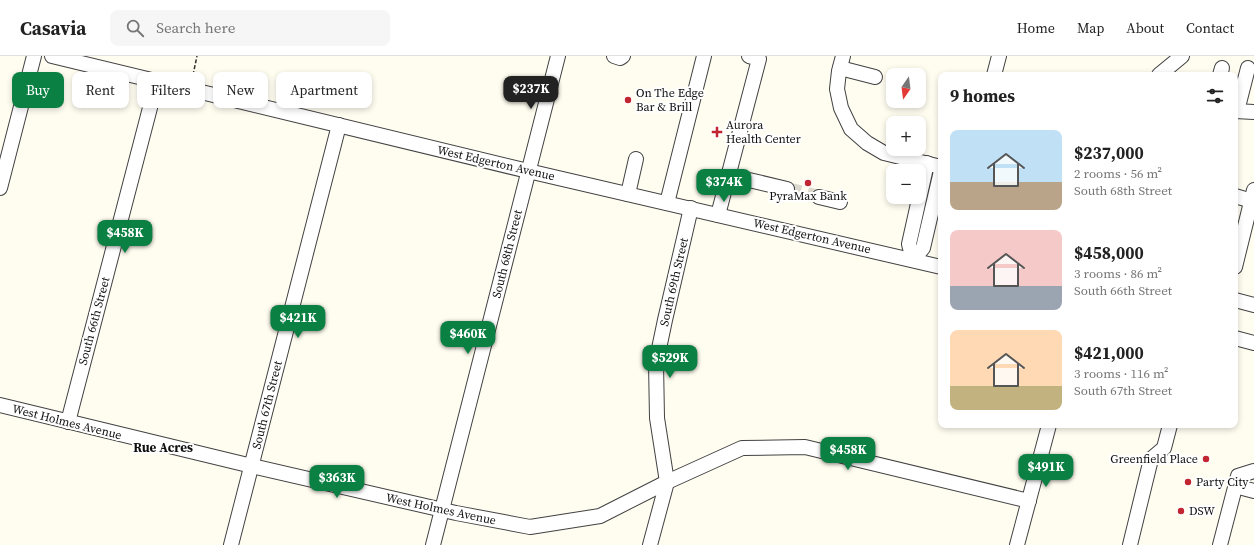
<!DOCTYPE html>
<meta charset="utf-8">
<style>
:root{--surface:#fff;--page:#f6f6f6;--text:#222;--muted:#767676;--line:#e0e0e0;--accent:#0b8043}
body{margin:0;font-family:"Source Serif 4",serif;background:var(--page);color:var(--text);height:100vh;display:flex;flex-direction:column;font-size:15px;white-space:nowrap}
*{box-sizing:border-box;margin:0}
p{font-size:13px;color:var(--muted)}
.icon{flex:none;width:22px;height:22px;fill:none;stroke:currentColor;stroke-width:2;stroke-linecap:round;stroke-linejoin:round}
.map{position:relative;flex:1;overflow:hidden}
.panel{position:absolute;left:938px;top:16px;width:300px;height:356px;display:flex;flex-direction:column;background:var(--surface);border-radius:8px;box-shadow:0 2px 6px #0003}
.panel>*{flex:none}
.hud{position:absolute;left:12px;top:16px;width:380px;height:36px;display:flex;gap:8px}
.needle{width:26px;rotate:194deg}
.controls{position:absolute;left:886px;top:12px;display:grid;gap:8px}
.controls a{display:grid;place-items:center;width:40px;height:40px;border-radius:8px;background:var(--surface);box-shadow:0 2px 6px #0003;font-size:20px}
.price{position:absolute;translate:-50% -34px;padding:0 9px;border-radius:8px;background:var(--accent);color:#fff;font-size:13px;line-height:26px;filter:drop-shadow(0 1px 2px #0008)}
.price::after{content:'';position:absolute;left:50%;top:24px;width:12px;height:9px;margin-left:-6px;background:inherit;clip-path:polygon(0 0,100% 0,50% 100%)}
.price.active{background:#222;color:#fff}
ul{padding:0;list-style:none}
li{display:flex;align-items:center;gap:12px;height:100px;padding:0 12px}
li span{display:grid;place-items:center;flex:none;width:112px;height:80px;border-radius:8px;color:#555}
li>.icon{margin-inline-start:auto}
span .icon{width:48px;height:48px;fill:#fffc;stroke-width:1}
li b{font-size:17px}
h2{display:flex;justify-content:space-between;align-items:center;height:48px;padding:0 12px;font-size:17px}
.tag{padding:0 14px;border-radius:8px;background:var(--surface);box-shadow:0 2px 6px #0003;font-size:14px;line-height:36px}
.tag.active{background:var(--accent);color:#fff}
header{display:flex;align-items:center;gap:24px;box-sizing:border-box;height:56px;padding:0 20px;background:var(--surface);border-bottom:1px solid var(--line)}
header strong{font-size:19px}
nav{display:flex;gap:22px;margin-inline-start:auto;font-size:14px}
.search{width:280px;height:36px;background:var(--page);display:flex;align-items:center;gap:10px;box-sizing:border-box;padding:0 14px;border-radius:8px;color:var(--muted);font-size:15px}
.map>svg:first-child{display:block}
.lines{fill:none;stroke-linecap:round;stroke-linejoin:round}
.minor-tunnel{stroke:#dbd8ce;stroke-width:14;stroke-dasharray:14 7;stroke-linecap:butt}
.minor-casing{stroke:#424242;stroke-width:16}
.path{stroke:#313131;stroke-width:1.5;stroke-dasharray:4 2;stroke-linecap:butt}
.minor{stroke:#fff;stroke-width:14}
.poi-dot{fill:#c12531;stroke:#fff;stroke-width:1.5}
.labels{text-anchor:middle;stroke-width:4;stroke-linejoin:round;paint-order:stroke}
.poi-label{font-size:12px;fill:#0f0f0f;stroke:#fff;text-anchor:start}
.street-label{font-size:12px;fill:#0f0f0f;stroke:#fff}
.neighbourhood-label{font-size:13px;font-weight:bold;fill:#0f0f0f;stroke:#fff}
</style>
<header>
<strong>Casavia</strong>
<div class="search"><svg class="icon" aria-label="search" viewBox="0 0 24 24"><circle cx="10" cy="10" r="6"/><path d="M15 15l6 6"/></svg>Search here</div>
<nav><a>Home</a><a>Map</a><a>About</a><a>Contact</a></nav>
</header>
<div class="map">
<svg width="1254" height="489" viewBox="0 0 1254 489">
<rect width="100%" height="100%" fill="#fffcf0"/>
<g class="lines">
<path class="minor-tunnel" d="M787,133L819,141"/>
<g class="minor-casing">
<g id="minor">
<path d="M52,0L528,115L941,211"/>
<path d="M614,0L620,2L623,0"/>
<path d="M843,0L839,15L837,33L841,52L851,73L867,87L884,97L941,111"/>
<path d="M840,12L875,21"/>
<path d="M994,19L999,0"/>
<path d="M1159,19L1182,0"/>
<path d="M1220,19L1222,12"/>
<path d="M1235,55L1254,56"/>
<path d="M1237,55L1248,12"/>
<path d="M749,124L787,133"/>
<path d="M0,132L34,0"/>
<path d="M628,138L636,103"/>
<path d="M1235,140L1252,145"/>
<path d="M819,141L840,146"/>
<path d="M667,147L704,0"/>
<path d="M718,159L759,3L749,0"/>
<path d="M913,204L909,188L927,107"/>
<path d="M913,204L923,192L941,115"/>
<path d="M1235,211L1254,134"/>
<path d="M1235,244L1254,249"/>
<path d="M1235,282L1254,287"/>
<path d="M0,349L252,410L456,457L530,471L600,460L667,426L742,392L805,391L1029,445"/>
<path d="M68,366L157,25"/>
<path d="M1235,430L1254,435"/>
<path d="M231,489L339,69"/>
<path d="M433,489L558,0"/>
<path d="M650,489L667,426L657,362L656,307L665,264L691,152"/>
<path d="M1017,489L1049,369"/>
<path d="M1130,489L1151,403L1164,392L1170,369"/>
<path d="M1220,489L1238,420L1254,415"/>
</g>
</g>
<path class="path" d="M193,19L197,0"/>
<use href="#minor" class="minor"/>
</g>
<g class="poi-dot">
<circle cx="628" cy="44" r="4"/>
<path d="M715 70h4v4h4v4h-4v4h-4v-4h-4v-4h4z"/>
<circle cx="808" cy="127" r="4"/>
<circle cx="1206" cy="403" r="4"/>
<circle cx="1188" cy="426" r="4"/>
<circle cx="1181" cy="455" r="4"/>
</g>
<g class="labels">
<g class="poi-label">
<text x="636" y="41">On The Edge<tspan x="636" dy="14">Bar &amp; Brill</tspan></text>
<text x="726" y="73">Aurora<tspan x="726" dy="14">Health Center</tspan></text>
<text x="808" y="144" text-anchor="middle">PyraMax Bank</text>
<text x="1198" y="407" text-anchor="end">Greenfield Place</text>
<text x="1196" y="430">Party City</text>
<text x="1189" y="459">DSW</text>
</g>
<g class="street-label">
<text transform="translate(496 107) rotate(13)" y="4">West Edgerton Avenue</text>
<text transform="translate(812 180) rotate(13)" y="4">West Edgerton Avenue</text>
<text transform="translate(507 198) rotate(-76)" y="4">South 68th Street</text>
<text transform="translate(674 226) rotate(-77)" y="4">South 69th Street</text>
<text transform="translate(94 265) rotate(-75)" y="4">South 66th Street</text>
<text transform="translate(267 349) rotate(-76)" y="4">South 67th Street</text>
<text transform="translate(67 366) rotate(14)" y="4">West Holmes Avenue</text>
<text transform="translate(441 453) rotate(12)" y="4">West Holmes Avenue</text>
</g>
<g class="neighbourhood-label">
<text x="163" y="396">Rue Acres</text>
</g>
</g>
</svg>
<div class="controls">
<a><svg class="needle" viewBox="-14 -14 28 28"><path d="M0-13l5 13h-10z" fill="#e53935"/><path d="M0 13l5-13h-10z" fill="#767676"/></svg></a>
<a>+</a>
<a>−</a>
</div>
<b class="price active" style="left:531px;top:54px">$237K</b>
<b class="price" style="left:724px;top:147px">$374K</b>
<b class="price" style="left:125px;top:198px">$458K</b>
<b class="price" style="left:298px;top:283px">$421K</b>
<b class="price" style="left:468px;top:299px">$460K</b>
<b class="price" style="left:670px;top:323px">$529K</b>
<b class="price" style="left:848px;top:415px">$458K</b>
<b class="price" style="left:1046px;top:432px">$491K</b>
<b class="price" style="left:337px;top:443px">$363K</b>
<div class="hud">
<a class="tag active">Buy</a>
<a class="tag">Rent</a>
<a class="tag">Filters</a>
<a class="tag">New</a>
<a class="tag">Apartment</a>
</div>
<section class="panel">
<h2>9 homes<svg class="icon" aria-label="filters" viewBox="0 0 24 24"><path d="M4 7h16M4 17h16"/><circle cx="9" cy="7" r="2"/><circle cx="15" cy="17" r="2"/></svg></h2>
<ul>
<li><span style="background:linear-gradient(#bfe0f5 65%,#b9a48a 0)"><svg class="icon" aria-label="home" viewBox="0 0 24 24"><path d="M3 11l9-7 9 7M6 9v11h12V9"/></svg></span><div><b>$237,000</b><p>2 rooms · 56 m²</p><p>South 68th Street</p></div></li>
<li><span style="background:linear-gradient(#f6c9c9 70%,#9aa5b1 0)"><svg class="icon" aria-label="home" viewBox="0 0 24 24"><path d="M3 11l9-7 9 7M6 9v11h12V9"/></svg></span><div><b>$458,000</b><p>3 rooms · 86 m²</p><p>South 66th Street</p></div></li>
<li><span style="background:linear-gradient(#ffd9b3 70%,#c2b280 0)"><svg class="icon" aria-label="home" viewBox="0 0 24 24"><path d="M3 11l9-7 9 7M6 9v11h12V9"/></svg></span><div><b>$421,000</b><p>3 rooms · 116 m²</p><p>South 67th Street</p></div></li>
</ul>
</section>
</div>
